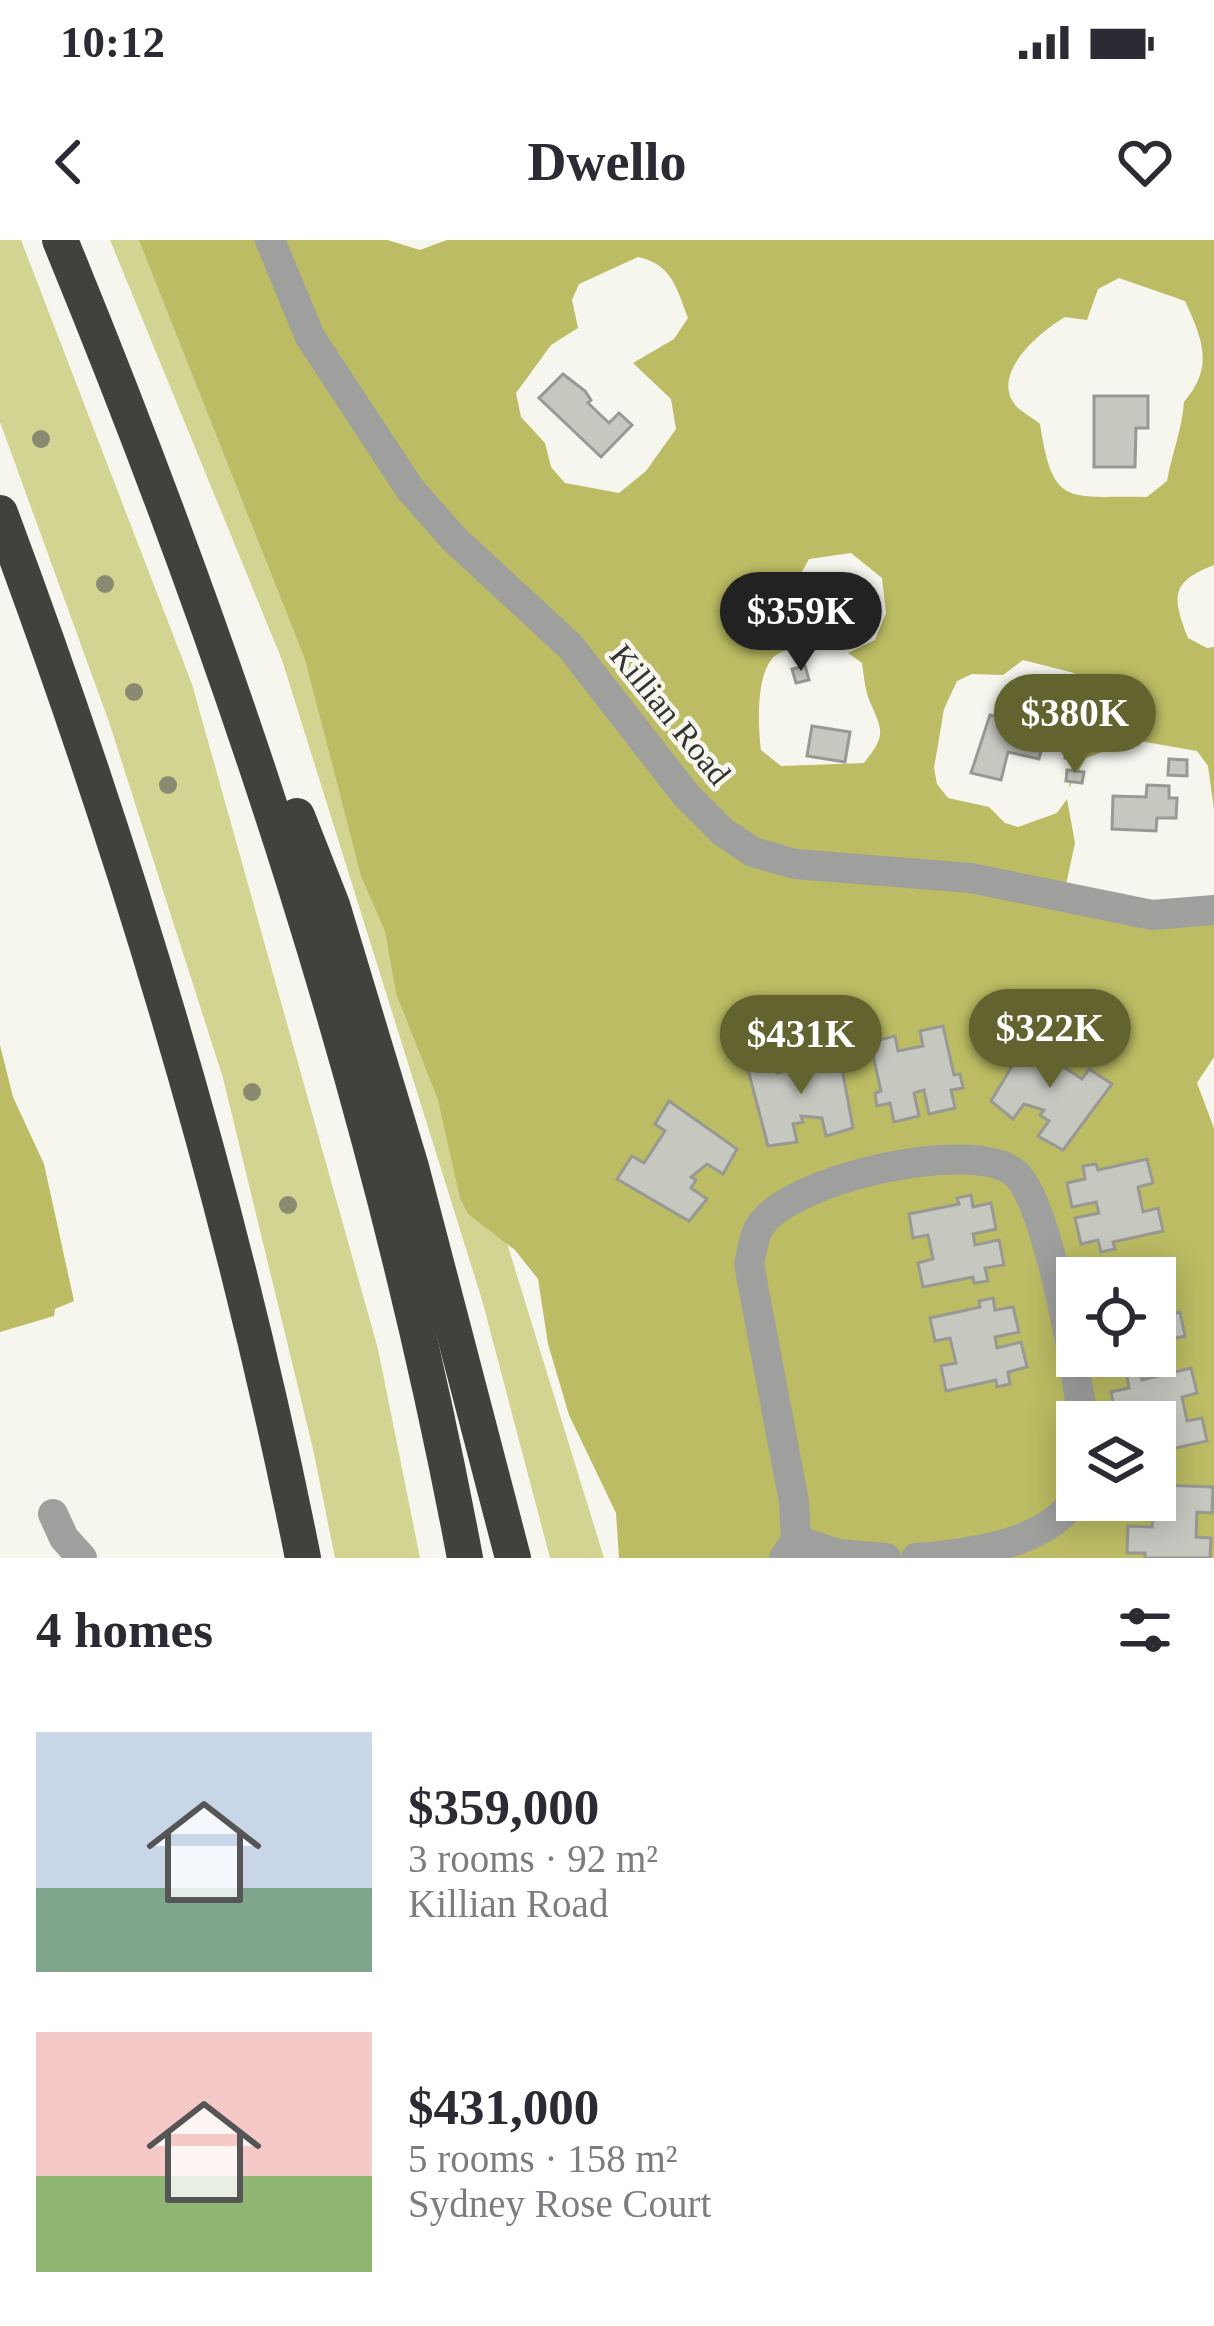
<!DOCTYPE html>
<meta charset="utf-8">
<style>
:root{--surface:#fff;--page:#f7f7f7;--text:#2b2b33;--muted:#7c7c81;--accent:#636330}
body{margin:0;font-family:"Times New Roman",serif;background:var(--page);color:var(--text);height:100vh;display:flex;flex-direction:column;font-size:45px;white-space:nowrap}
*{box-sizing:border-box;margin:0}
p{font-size:39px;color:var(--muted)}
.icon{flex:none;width:66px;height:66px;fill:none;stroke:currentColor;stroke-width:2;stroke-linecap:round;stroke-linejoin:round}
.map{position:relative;height:1318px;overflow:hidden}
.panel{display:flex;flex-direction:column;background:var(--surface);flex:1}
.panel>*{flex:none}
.buttons{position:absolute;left:1056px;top:1017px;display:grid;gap:24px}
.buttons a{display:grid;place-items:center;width:120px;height:120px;border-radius:0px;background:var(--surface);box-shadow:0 6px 30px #0003;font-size:60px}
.price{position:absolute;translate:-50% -102px;padding:0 27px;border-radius:42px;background:var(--accent);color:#fff;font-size:39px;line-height:78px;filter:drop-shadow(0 3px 6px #0008)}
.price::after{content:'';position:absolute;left:50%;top:72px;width:36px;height:27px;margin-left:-18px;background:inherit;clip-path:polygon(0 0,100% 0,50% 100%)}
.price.on{background:#222;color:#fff}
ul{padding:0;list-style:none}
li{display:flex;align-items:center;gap:36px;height:300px;padding:0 36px}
li span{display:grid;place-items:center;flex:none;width:336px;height:240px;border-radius:0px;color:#555}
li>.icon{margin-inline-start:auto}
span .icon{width:144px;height:144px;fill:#fffc;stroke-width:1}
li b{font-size:51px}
h2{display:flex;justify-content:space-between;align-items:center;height:144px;padding:0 36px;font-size:51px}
.status{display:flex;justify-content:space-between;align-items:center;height:84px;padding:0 60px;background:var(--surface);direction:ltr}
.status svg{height:33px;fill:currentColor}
header{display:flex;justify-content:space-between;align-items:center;height:156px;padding:0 36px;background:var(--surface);font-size:54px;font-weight:700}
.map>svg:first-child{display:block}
.green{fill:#d3d492}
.forest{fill:#bbbc63;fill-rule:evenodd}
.building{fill:#c6c7bf;stroke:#999993;stroke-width:3}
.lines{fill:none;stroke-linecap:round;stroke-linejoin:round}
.minor{stroke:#9fa09d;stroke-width:30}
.highway{stroke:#41423c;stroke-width:36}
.tree{fill:#8a8a71}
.labels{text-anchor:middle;stroke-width:9;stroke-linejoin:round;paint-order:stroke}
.street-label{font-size:33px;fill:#333431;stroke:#f6f6ef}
</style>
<div class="status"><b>10:12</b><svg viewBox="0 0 49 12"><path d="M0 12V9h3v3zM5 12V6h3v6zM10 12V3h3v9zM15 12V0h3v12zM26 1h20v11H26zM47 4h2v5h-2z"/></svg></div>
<header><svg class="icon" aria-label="back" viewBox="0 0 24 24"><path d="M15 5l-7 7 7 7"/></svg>Dwello<svg class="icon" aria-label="heart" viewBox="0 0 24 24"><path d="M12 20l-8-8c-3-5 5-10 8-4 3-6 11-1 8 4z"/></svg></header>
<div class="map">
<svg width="1214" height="1318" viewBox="0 0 1214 1318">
<rect width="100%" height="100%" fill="#f6f6ef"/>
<g class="green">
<path d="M0,0H21L192,444L378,1109L420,1318H335L313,1209L223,838L109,482L0,182Z"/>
<path d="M110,0H175L309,360L604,1318H550L482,1060L282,420Z"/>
</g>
<g class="forest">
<path d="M139,0H387L420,10L447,0H1214V325C1170,342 1172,357 1188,398L1207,408L1214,407V569L1208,526L1197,511L1134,500L1086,518L1069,548C1071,532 1071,512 1078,498C1090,469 1095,461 1074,433L1023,420L1003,435L972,434L957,441L944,469L934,528L937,544L948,558L989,567L1005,583L1018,587L1057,573L1067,559L1075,603L1065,649L1074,655L1214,666V817L1197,843L1214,888V1318H619L616,1273L569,1175L548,1104L538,1039L515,1010L468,974L460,958L438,860L396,753L385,691L361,636L305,419ZM638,17C672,24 677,49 688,78L674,99L633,123L671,159L676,189L646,231L619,253L565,243L551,227L545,203L521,177L516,153L551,105L578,88L572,60L579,44ZM1119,38L1185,61C1203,100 1214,127 1184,162C1182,190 1172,213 1167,241L1147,257C1069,255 1053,270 1040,184C1033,178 1021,172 1015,165C990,133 1041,91 1065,77L1087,80L1098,49ZM851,313L882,338L886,373L875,400L848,413L862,423C864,436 865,451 870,462C883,492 886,495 864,523L781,526L761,510C758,487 756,440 771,420C779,409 796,409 808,406C786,367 786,359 809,319ZM1077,1038H1155V1116H1077ZM1077,1182H1155V1260H1077Z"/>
<path d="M0,805L13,857L44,924L74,1061L55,1069L54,1076L0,1092Z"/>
</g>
<g class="building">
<path d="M563,134L585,151L591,160L588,163L609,183L619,173L632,185L601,217L539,158Z"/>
<path d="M1094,156H1148V188H1136L1135,227H1094Z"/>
<path d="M805,426L809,440L796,443L792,429Z"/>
<path d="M990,475L1046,489L1039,519L1008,512L1001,540L971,533Z"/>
<path d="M812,486L850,492L845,522L807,516Z"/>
<path d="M1070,499L1084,503L1080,521L1065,518Z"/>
<path d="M1169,519L1187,520V536L1168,535Z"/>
<path d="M1067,530L1084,532L1082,543L1066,541Z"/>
<path d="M1147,545L1169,546V558H1177L1176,578H1157L1156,591L1112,589L1113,556L1146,557Z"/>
<path d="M943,786L954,835L960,834L963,848L951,850L955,868L929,874L924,850L914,853L919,876L894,882L890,863L877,866L875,853L881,851L870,802L895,796L898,811L923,806L920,791Z"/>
<path d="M1034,790L1057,806L1050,818L1082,839L1089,829L1112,844L1063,910L1038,896L1049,881L1040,875L1044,870L1024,864L1013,879L991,861Z"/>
<path d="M838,807L853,888L826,896L822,878L801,876L803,882L793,884L797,902L768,906L747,826L774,820L777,833L815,825L812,813Z"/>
<path d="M669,861L737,909L723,934L707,924L691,937L696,940L691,948L707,959L689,981L617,939L632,916L644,923L665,891L655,884Z"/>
<path d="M1147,919L1153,943L1138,947L1143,972L1158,968L1163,991L1113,1002L1115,1009L1101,1012L1098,1000L1081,1004L1075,978L1099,973L1096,962L1072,967L1067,943L1085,939L1083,926L1096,924L1098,930Z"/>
<path d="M971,955L973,967L991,963L996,989L973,994L975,1005L999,1000L1004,1025L985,1028L988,1041L974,1043L973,1037L923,1047L918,1023L933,1019L928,995L913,998L909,974L959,964L957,958Z"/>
<path d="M1169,1023L1174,1048L1159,1051L1165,1076L1180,1072L1185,1096L1155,1102V1038H1106L1104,1031L1118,1028L1119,1034Z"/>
<path d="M993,1058L995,1070L1013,1067L1019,1092L995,1097L997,1108L1021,1102L1027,1127L1008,1132L1010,1144L997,1147L996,1140L946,1151L941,1126L956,1123L950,1098L935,1101L930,1078L980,1067L979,1061Z"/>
<path d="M1191,1128L1197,1153L1182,1157L1187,1181L1202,1178L1207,1201L1157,1212L1159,1218L1155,1219V1182H1142L1140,1172L1116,1177L1111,1152L1129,1148L1127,1136L1140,1133L1142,1140Z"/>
<path d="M1155,1239H1162V1245L1213,1247L1212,1273L1197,1272L1196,1297L1211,1298L1210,1318H1145V1313H1127L1128,1286L1152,1287L1153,1277L1128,1276L1129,1260H1155Z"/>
</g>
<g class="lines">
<g class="minor">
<path d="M270,0L310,97L410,249L454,299L570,406L686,555L723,592L753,612L795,624L971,638L1152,675L1214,670"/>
<path d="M53,1274L64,1298L82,1318"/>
<path d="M796,1300L838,1314L886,1318"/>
<path d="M784,1318L796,1300L794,1262L749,1024C752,1013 753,998 759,988C785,939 975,896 1016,934C1048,963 1077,1133 1083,1182"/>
<path d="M916,1318C970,1313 1045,1306 1077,1257"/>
</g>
<g class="highway">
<path d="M60,0C235,426 380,865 465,1318"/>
<path d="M0,273C127,613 232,962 303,1318"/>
<path d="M297,576L332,665L411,927L513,1318"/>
</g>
</g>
<g class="tree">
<circle cx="41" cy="199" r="9"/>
<circle cx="105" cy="344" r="9"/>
<circle cx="134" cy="452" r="9"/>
<circle cx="168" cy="545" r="9"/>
<circle cx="252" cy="852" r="9"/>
<circle cx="288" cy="965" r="9"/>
</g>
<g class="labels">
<g class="street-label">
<text transform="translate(671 474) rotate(51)" y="12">Killian Road</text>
</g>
</g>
</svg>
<div class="buttons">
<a><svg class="icon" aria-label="locate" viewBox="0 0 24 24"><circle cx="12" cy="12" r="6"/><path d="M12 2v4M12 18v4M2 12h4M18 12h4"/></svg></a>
<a><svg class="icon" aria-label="layers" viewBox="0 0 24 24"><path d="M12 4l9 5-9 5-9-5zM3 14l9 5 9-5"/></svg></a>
</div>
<b class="price on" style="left:801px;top:434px">$359K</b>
<b class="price" style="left:1075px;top:536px">$380K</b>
<b class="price" style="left:1050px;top:851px">$322K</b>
<b class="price" style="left:801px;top:857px">$431K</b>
</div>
<section class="panel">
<h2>4 homes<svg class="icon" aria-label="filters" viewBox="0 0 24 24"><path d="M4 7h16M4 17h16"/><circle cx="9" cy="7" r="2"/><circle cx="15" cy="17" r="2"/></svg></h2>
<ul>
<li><span style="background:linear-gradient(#c9d6e8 65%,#7fa58c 0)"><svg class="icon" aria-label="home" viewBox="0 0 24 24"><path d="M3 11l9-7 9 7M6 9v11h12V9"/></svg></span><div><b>$359,000</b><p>3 rooms · 92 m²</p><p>Killian Road</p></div></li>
<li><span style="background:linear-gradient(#f6c9c9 60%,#8fb573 0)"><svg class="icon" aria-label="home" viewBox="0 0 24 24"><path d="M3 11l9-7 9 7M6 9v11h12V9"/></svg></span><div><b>$431,000</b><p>5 rooms · 158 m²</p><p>Sydney Rose Court</p></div></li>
</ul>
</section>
